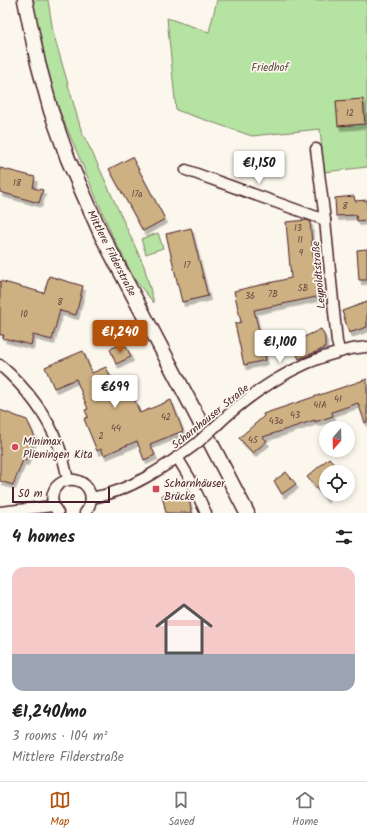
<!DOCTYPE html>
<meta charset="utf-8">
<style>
:root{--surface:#fff;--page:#f6f6f6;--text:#222;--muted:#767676;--line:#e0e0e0;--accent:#b45309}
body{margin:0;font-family:Kalam,sans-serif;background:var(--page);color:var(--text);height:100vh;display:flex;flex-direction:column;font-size:15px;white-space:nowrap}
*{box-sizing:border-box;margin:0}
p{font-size:13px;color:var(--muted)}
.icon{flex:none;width:22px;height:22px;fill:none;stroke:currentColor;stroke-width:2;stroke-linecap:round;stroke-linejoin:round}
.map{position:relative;height:513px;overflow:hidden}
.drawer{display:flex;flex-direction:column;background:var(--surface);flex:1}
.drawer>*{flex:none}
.needle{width:26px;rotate:200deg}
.controls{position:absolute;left:319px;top:421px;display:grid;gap:8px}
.controls a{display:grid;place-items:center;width:36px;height:36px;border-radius:50%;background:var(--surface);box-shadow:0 2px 6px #0003;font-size:20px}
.scale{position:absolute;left:12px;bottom:10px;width:98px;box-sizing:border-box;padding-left:4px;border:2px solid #4a1f2b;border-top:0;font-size:11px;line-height:14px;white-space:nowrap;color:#4a1f2b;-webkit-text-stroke:3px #fbf7ec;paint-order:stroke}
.price{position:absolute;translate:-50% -34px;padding:0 9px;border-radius:4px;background:#fff;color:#222;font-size:13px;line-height:26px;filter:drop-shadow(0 1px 2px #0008)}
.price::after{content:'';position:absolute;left:50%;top:24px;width:12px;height:9px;margin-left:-6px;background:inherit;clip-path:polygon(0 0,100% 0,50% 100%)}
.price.current{background:var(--accent);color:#fff}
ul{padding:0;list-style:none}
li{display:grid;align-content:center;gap:8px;height:212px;padding:0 12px}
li+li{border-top:1px solid var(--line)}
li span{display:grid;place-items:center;height:124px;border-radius:12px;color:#555}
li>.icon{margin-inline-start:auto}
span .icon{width:72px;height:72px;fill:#fffc;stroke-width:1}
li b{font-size:17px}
h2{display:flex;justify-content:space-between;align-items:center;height:48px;padding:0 12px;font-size:17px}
.menu{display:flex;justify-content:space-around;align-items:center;height:56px;border-top:1px solid var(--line);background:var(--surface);font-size:11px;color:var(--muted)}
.menu a{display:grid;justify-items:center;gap:2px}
.menu .current{color:var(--accent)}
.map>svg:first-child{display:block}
.green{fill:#b5e3a1;stroke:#808166}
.building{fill:#ceb183;stroke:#4a1f2b;filter:url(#shadow)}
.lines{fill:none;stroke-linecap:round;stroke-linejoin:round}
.minor-casing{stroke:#4a1f2b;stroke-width:13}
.secondary-casing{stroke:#4a1f2b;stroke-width:17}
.minor{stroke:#fbf7ec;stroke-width:10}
.secondary{stroke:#fbf7ec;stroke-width:14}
.minor-bridge-casing{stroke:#4a1f2b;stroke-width:13;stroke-linecap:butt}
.minor-bridge{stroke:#fbf7ec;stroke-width:10}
.poi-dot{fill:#d1495b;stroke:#fbf7ec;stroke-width:1.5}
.labels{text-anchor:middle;stroke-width:3.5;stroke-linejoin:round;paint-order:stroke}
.number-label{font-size:9px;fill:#6b4441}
.park-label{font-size:11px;fill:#655048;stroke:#fbf7ec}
.street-label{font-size:11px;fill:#4a1f2b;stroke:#fbf7ec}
.poi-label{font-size:11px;fill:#4a1f2b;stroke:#fbf7ec;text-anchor:start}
</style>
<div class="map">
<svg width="367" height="513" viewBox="0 0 367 513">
<defs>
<filter id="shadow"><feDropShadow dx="2.5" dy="4.5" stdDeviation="0" flood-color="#0004"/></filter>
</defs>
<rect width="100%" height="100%" fill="#fbf7ec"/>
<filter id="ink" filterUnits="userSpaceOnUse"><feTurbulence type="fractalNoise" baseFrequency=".025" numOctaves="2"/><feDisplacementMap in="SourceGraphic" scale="8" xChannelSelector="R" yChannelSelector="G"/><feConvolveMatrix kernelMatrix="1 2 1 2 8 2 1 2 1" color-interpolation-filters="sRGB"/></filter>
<g filter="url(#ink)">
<g class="green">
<path d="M32,0H48L53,32L82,133L92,152L144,266L154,303L135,280L112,235L60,112L43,63Z"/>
<path d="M217,0H367V167L324,172L320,129L252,136L176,110L167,18L209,32Z"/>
<path d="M158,233L163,248L146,254L141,239Z"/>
</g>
<g class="building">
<path d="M363,99L365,124L338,126L336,101Z"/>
<path d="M132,157L165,219L143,231L109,169Z"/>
<path d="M0,168L35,177L33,188L43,190L39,203L0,192Z"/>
<path d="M354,196L355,201L367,200V220L357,221L356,215L336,216L335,198Z"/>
<path d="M307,220L310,221L314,266L321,296L254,310L266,360L244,365L235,324L241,322L234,291L291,278L286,222Z"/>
<path d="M191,228L208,296L182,302L166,234Z"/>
<path d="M367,249V280H359L357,250Z"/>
<path d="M49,276L83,286L76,315L60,311V310L52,340L33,335L31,345L3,338L4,335H0V281L44,293Z"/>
<path d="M367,302V327L349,333L342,311Z"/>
<path d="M321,329L325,337V348L299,359L292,343Z"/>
<path d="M119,345L121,348L126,346L131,357L116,364L110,349Z"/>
<path d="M83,351L92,373L106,367L119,396L131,391L140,413L171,400L183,431L150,444L155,455L144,460L137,441L104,455L101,449L97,451L84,419L88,417L85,410L88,409L76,379L54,388L45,367Z"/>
<path d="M367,379V422L365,423L358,403L332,412L333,416L315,422V420L263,437L267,441L253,453L239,438L264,416L263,414Z"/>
<path d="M0,410L27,420L35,437L26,461L23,460L13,485L0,481Z"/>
<path d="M329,458L342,472H326V499L307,477Z"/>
<path d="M286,472L296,484L282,494L274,481Z"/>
<path d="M174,492L176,499L188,496L192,513H166L162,495Z"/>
</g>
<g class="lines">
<g class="minor-casing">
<g id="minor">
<path d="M316,149L325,220L337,342L340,352"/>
<path d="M186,170L325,220"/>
<path d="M0,365C24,386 46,413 58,444C63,455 65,468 68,479"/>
<path d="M216,426C249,394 295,363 340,352C348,349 358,348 367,347"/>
<path d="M177,457L189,477L206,513"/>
<path d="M91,498C129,492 166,466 196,444"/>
<path d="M0,512L53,506"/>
<path d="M58,513C37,484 80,466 90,493C92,501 90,507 85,513"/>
</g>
</g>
<g class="secondary-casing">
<path id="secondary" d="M25,0L38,63L51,111L68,159L101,234L188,399L247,513"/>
</g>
<use href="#minor" class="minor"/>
<use href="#secondary" class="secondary"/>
<g class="minor-bridge-casing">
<path id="minor-bridge" d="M196,444L216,426"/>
</g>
<use href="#minor-bridge" class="minor-bridge"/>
</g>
</g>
<g class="poi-dot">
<circle cx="15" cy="447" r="4"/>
<rect x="152" y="485" width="8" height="8" rx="2"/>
</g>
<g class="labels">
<g class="number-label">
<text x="350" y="116">12</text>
<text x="17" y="186">18</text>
<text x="137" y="197">17a</text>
<text x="345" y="209">8</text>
<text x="298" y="231">13</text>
<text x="300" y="243">11</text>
<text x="301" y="256">9</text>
<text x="187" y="268">17</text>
<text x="303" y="291">5B</text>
<text x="273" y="297">7B</text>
<text x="250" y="299">36</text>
<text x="60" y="305">8</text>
<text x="24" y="317">10</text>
<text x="338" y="402">41</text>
<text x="320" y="408">41A</text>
<text x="295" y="418">43</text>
<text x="166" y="420">42</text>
<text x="276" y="424">43a</text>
<text x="116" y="431">44</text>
<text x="101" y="439">2</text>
<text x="253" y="443">45</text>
</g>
<g class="park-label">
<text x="270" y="71">Friedhof</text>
</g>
<g class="street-label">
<text transform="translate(112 253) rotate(63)" y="4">Mittlere Filderstraße</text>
<text transform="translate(318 275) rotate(-95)" y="4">Leypoldtstraße</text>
<text transform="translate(210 416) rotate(-39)" y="4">Scharnhauser Straße</text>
</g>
<g class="poi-label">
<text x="23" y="445">Minimax<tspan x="23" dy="13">Plieningen Kita</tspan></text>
<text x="164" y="487">Scharnhäuser<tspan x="164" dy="13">Brücke</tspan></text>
</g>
</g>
</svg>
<div class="controls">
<a><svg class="needle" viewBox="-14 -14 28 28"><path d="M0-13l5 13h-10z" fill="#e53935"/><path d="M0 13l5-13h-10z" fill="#767676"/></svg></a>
<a><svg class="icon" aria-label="locate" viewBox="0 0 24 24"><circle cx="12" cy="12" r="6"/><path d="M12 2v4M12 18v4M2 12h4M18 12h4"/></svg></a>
</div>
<div class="scale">50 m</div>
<b class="price" style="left:259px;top:185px">€1,150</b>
<b class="price current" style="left:120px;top:354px">€1,240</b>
<b class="price" style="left:280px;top:364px">€1,100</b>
<b class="price" style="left:115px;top:409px">€699</b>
</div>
<section class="drawer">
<h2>4 homes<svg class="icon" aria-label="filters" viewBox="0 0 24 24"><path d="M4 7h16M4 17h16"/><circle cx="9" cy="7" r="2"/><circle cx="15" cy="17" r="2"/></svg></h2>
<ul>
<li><span style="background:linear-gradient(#f6c9c9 70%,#9aa5b1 0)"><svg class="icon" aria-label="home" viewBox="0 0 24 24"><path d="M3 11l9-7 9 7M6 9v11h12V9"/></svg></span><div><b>€1,240/mo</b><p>3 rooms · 104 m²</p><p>Mittlere Filderstraße</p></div></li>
</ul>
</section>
<nav class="menu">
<a class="current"><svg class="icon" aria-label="map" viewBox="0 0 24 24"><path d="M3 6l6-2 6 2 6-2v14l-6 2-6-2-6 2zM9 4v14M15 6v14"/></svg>Map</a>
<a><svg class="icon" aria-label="saved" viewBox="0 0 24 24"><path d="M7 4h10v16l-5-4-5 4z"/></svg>Saved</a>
<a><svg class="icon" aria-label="home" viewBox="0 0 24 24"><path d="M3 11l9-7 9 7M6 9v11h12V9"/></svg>Home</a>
</nav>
